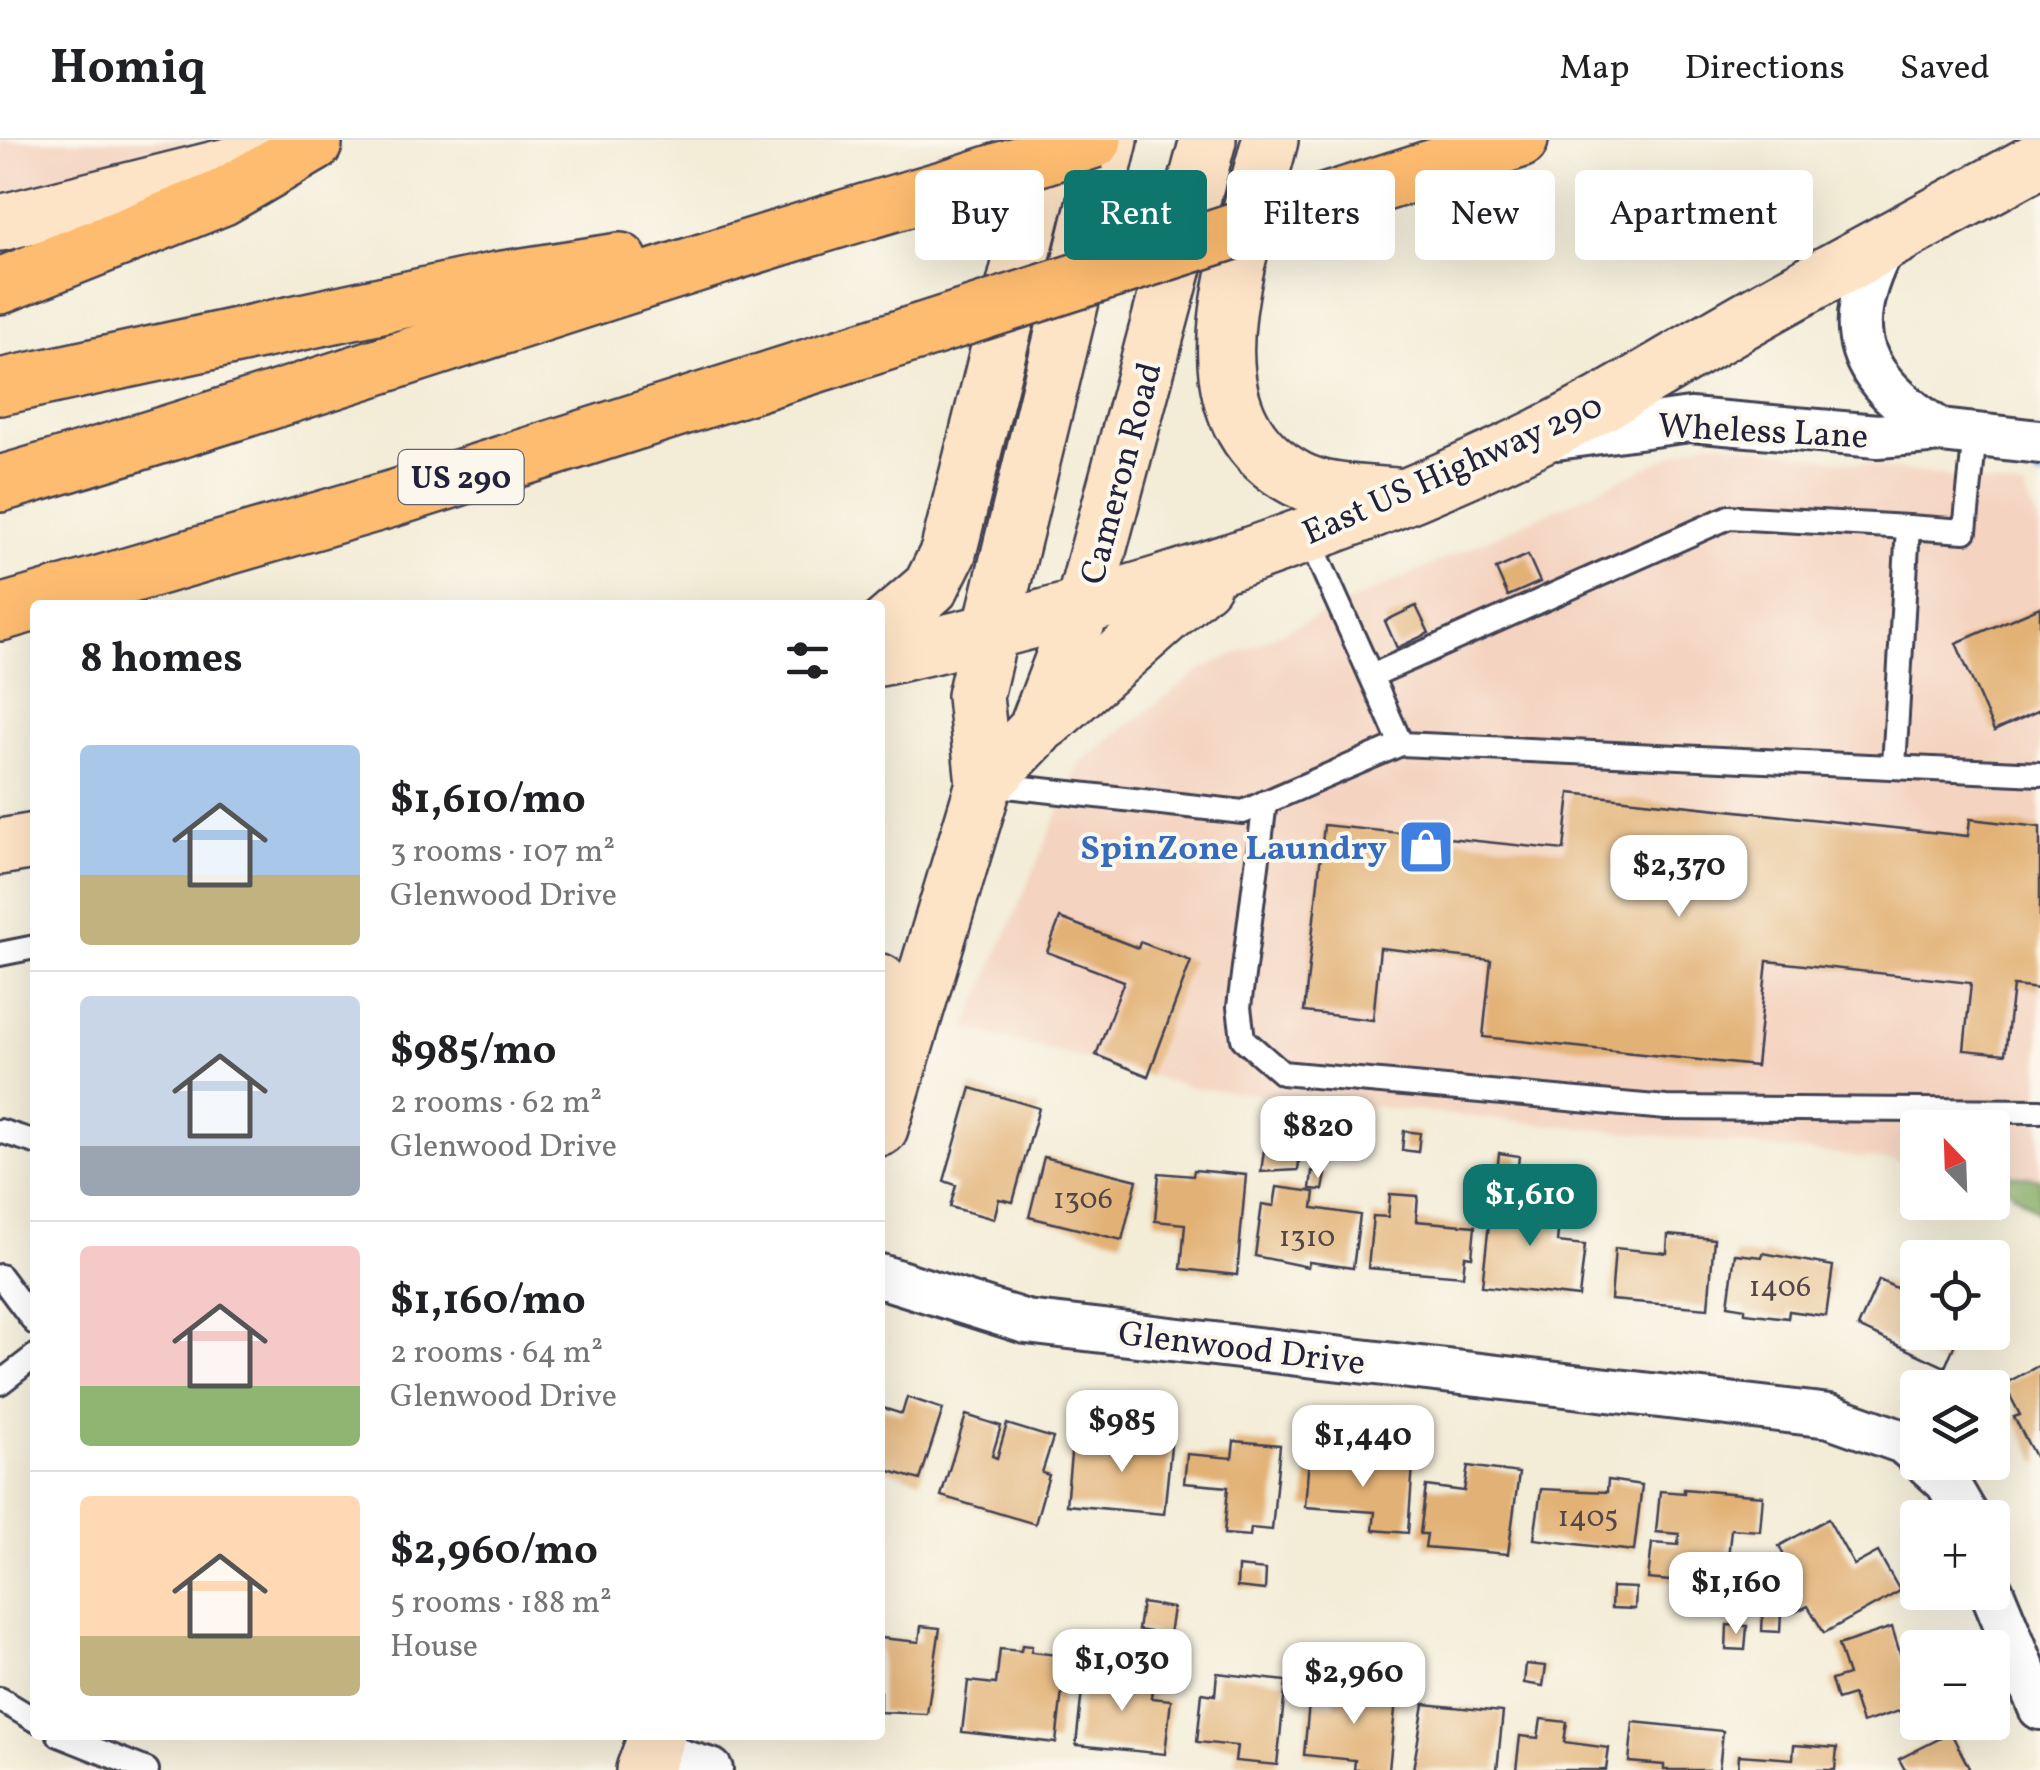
<!DOCTYPE html>
<meta charset="utf-8">
<style>
:root{--surface:#fff;--page:#f6f6f6;--text:#202124;--muted:#757577;--line:#e0e0e0;--accent:#0f766e}
body{margin:0;font-family:Vollkorn,serif;background:var(--page);color:var(--text);height:100vh;display:flex;flex-direction:column;font-size:38px;white-space:nowrap}
*{box-sizing:border-box;margin:0}
p{font-size:32px;color:var(--muted)}
.icon{flex:none;width:55px;height:55px;fill:none;stroke:currentColor;stroke-width:2;stroke-linecap:round;stroke-linejoin:round}
.map{position:relative;flex:1;overflow:hidden}
.side{position:absolute;left:30px;top:460px;width:855px;height:1140px;display:flex;flex-direction:column;background:var(--surface);border-radius:10px;box-shadow:0 10px 40px #0002}
.side>*{flex:none}
.guide{position:absolute;left:915px;top:30px;width:950px;height:90px;display:flex;gap:20px}
.needle{width:65px;rotate:337deg}
.fabs{position:absolute;left:1900px;top:970px;display:grid;gap:20px}
.fabs a{display:grid;place-items:center;width:110px;height:110px;border-radius:10px;background:var(--surface);box-shadow:0 10px 40px #0002;font-size:50px}
.price{position:absolute;translate:-50% -85px;padding:0 22px;border-radius:20px;background:#fff;color:#222;font-size:32px;line-height:65px;filter:drop-shadow(0 2px 5px #0008)}
.price::after{content:'';position:absolute;left:50%;top:60px;width:30px;height:22px;margin-left:-15px;background:inherit;clip-path:polygon(0 0,100% 0,50% 100%)}
.price.active{background:var(--accent);color:#fff}
ul{padding:0;list-style:none}
li{display:flex;align-items:center;gap:30px;height:250px;padding:0 50px}
li+li{border-top:2px solid var(--line)}
li span{display:grid;place-items:center;flex:none;width:280px;height:200px;border-radius:10px;color:#555}
li>.icon{margin-inline-start:auto}
span .icon{width:120px;height:120px;fill:#fffc;stroke-width:1}
li b{font-size:42px}
h2{display:flex;justify-content:space-between;align-items:center;height:120px;padding:0 50px;font-size:42px}
.chip{padding:0 35px;border-radius:10px;background:var(--surface);box-shadow:0 10px 40px #0002;font-size:35px;line-height:90px}
.chip.active{background:var(--accent);color:#fff}
header{display:flex;align-items:center;gap:60px;box-sizing:border-box;height:140px;padding:0 50px;background:var(--surface);border-bottom:2px solid var(--line)}
header strong{font-size:48px}
nav{display:flex;gap:55px;margin-inline-start:auto;font-size:35px}
.map>svg:first-child{display:block}
.built{fill:#f4d3c0}
.forest{fill:#87b067;stroke:#546951;stroke-width:2.5}
.lines{fill:none;stroke-linecap:round;stroke-linejoin:round}
.stream{stroke:#84baf3;stroke-width:11}
.building{fill:#e2b175}
.service-casing{stroke:#414052;stroke-width:28}
.minor-casing{stroke:#414052;stroke-width:48}
.secondary-casing{stroke:#414052;stroke-width:60}
.motorway-casing{stroke:#414052;stroke-width:60}
.service{stroke:#fff;stroke-width:22}
.minor{stroke:#fff;stroke-width:42}
.secondary{stroke:#fee4c6;stroke-width:55}
.motorway{stroke:#fdbc70;stroke-width:55}
.motorway-bridge-casing{stroke:#414052;stroke-width:60;stroke-linecap:butt}
.motorway-bridge{stroke:#fdbc70;stroke-width:55}
.labels{text-anchor:middle;stroke-width:8;stroke-linejoin:round;paint-order:stroke}
.number-label{font-size:30px;fill:#52464a}
.shield{fill:#fbf7ec;stroke:#636270;stroke-width:2.5}
.shield-label{font-size:32px;font-weight:bold;fill:#22223b}
.street-label{font-size:35px;fill:#22223b;stroke:#fbf7ec}
.shop-label{font-size:35px;font-weight:bold;fill:#366cbe;stroke:#fbf7ec;text-anchor:end}
</style>
<header>
<strong>Homiq</strong>
<nav><a>Map</a><a>Directions</a><a>Saved</a></nav>
</header>
<div class="map">
<svg width="2040" height="1630" viewBox="0 0 2040 1630">
<rect width="100%" height="100%" fill="#fbf7ec"/>
<filter id="ink" filterUnits="userSpaceOnUse"><feTurbulence type="fractalNoise" baseFrequency=".01" numOctaves="2"/><feDisplacementMap in="SourceGraphic" scale="20" xChannelSelector="R" yChannelSelector="G"/><feConvolveMatrix kernelMatrix="1 2 1 2 8 2 1 2 1" color-interpolation-filters="sRGB"/></filter>
<filter id="wash" filterUnits="userSpaceOnUse"><feTurbulence type="fractalNoise" baseFrequency=".0048" numOctaves="4" result="noise"/><feDisplacementMap in="SourceGraphic" scale="40" xChannelSelector="R" yChannelSelector="G"/><feGaussianBlur stdDeviation="2.25" result="paint"/><feColorMatrix in="noise" values="0 0 0 0 0 0 0 0 0 0 0 0 0 0 0 0 0 1.4 0 .05"/><feComposite in="paint" operator="in"/></filter>
<g filter="url(#wash)">
<rect width="100%" height="100%" fill="#f3ecd7"/>
<g class="built">
<path d="M0,0H192L0,56Z"/>
<path d="M1707,300L2024,349L2040,389V1039L1993,1032L1992,988H1918L1917,1023L1195,948L966,888L1080,622L1204,528Z"/>
</g>
<path class="forest" d="M1992,1032L2040,1039V1074L1993,1037Z"/>
<g class="lines">
<path class="stream" d="M2034,321L2040,334"/>
</g>
<g id="blocks">
<g class="building">
<path d="M1528,415L1540,442L1508,456L1496,429Z"/>
<path d="M1416,466L1429,493L1397,508L1385,481Z"/>
<path d="M2040,467V570L1994,591L1956,503Z"/>
<path d="M1570,653L1968,696L1970,679L2040,687V849L2013,846L2005,914L1964,910L1971,843L1767,821L1756,926L1483,897L1491,820L1380,808L1373,880L1304,872L1324,685L1564,710Z"/>
<path d="M1060,778L1138,808L1140,802L1191,821L1148,936L1096,915L1124,841L1047,812Z"/>
<path d="M971,948L1039,968L1013,1062L999,1059L994,1079L950,1067L956,1045L944,1041Z"/>
<path d="M1271,959L1297,963L1291,1004L1301,1005L1298,1030L1261,1032Z"/>
<path d="M1348,984L1364,985L1363,1015L1346,1013Z"/>
<path d="M1404,991L1420,993L1418,1012L1402,1010Z"/>
<path d="M1499,1013L1519,1016L1515,1054L1495,1052Z"/>
<path d="M1044,1017L1137,1040L1122,1100L1029,1077Z"/>
<path d="M1194,1030L1246,1035L1237,1135L1181,1129L1185,1084L1155,1081L1159,1033L1193,1036Z"/>
<path d="M1312,1031L1326,1034L1323,1050L1310,1049Z"/>
<path d="M1277,1047L1315,1052L1313,1068L1360,1075L1353,1128L1309,1122L1308,1127L1255,1116L1262,1064L1274,1066Z"/>
<path d="M1390,1054L1418,1056L1416,1081L1475,1086L1472,1117L1465,1116L1463,1136L1368,1128L1373,1076L1388,1077Z"/>
<path d="M1492,1056L1561,1063L1557,1102L1585,1105L1579,1157L1482,1146Z"/>
<path d="M1668,1095L1714,1099L1708,1168L1611,1160L1615,1108L1667,1113Z"/>
<path d="M1763,1113L1833,1126L1826,1176L1789,1171L1788,1178L1745,1173V1168L1728,1165L1735,1114L1762,1117Z"/>
<path d="M1918,1124V1192H1960L1945,1227L1858,1187L1879,1140L1905,1152Z"/>
<path d="M2040,1225V1326L2014,1277L2020,1275L2004,1244Z"/>
<path d="M907,1257L943,1269L920,1340L880,1328V1267L902,1274Z"/>
<path d="M966,1275L1001,1286L992,1316L997,1318L1007,1284L1053,1298L1042,1333L1049,1335L1035,1384L941,1356Z"/>
<path d="M1125,1291L1172,1296L1164,1374L1066,1365L1072,1304L1124,1308Z"/>
<path d="M1234,1301L1280,1305L1272,1390L1251,1388L1250,1396L1224,1394L1228,1347L1184,1343L1187,1314L1232,1318Z"/>
<path d="M1309,1317L1413,1324L1408,1393L1373,1390L1375,1372L1305,1367Z"/>
<path d="M1468,1326L1519,1333L1508,1414L1425,1407L1427,1394H1420L1426,1346L1464,1351Z"/>
<path d="M1608,1340L1642,1345L1634,1411L1534,1399L1541,1349L1607,1352Z"/>
<path d="M1684,1349L1763,1356L1760,1391L1731,1389L1726,1437L1704,1435V1444L1648,1439L1652,1403L1678,1405L1679,1394L1656,1392L1660,1351L1684,1353Z"/>
<path d="M1828,1379L1854,1425L1878,1412L1900,1451L1824,1493L1808,1466L1793,1473L1778,1447L1795,1437L1779,1406Z"/>
<path d="M1238,1427L1266,1430L1265,1450L1237,1447Z"/>
<path d="M1612,1447L1636,1448L1635,1469L1611,1468Z"/>
<path d="M1142,1463L1173,1468L1169,1495L1138,1490Z"/>
<path d="M1763,1471H1781L1780,1492L1762,1491Z"/>
<path d="M1727,1485L1747,1486L1745,1510L1726,1509Z"/>
<path d="M921,1486L940,1488L927,1574L880,1572V1498L919,1502Z"/>
<path d="M1892,1487L1903,1523L1918,1518V1565L1862,1583L1853,1555L1837,1560L1831,1540L1848,1535L1838,1505Z"/>
<path d="M1022,1505L1032,1506L1031,1512L1066,1516L1056,1603L962,1592L968,1541L996,1544L1000,1509L1021,1511Z"/>
<path d="M1526,1524L1546,1526L1543,1546L1524,1543Z"/>
<path d="M1084,1532L1153,1539L1151,1558L1171,1560L1165,1614L1076,1605Z"/>
<path d="M1217,1533L1286,1541L1277,1625L1235,1621L1237,1606L1197,1602L1202,1553L1215,1555Z"/>
<path d="M1335,1544L1397,1549L1389,1630H1354L1355,1620L1304,1615L1309,1563L1334,1565Z"/>
<path d="M1424,1564L1503,1572L1497,1630H1413Z"/>
<path d="M1541,1579L1567,1582L1564,1602L1609,1608L1606,1630H1516L1520,1596L1538,1598Z"/>
<path d="M1633,1582L1723,1591L1719,1630H1664V1625L1629,1622Z"/>
<path d="M1951,1593L1970,1630H1905L1899,1619Z"/>
<path d="M1794,1605L1837,1608L1835,1630H1738L1739,1615L1793,1619Z"/>
</g>
</g>
</g>
<g filter="url(#ink)">
<use href="#blocks" fill-opacity="0" stroke="#414052" stroke-width="2.5"/>
<g class="lines">
<g class="service-casing">
<g id="service">
<path d="M1307,394L1371,536L1729,377L1908,387"/>
<path d="M1371,536L1401,604"/>
<path d="M1894,626L1908,387L1965,391L1975,294"/>
<path d="M988,644L1243,672L1401,604L2040,634"/>
<path d="M1265,662L1239,867L1243,899L1282,933L1666,968L2040,971"/>
<path d="M0,814L35,807"/>
<path d="M0,991L35,1002"/>
<path d="M0,1136L35,1183"/>
<path d="M0,1243L35,1216"/>
<path d="M0,1559L35,1580"/>
<path d="M59,1595L147,1630"/>
</g>
</g>
<g class="minor-casing">
<g id="minor">
<path d="M1885,103C1837,191 1858,239 1941,291"/>
<path d="M1556,298L1690,280L1878,296L1941,291L2040,302"/>
<path d="M880,1136L1026,1182L1830,1276L1903,1302L1918,1315"/>
<path d="M1925,1322L1947,1342L1968,1378"/>
<path d="M1992,1452L2040,1568"/>
<path d="M651,1612L711,1630"/>
</g>
</g>
<g class="secondary-casing">
<g id="secondary">
<path d="M1270,0C1245,104 1171,272 1297,339C1326,354 1365,353 1396,356"/>
<path d="M0,83L288,11"/>
<path d="M880,491L931,447L948,413L1051,0"/>
<path d="M880,518C1101,468 1319,402 1524,304C1606,265 1682,215 1761,171C1853,119 1947,70 2040,19"/>
<path d="M1046,581L1203,443"/>
<path d="M984,644L1036,590L1083,467L1208,0"/>
<path d="M0,707L35,701"/>
<path d="M880,842L891,928"/>
<path d="M880,988L984,644L975,556L1110,0"/>
<path d="M644,1630L657,1595"/>
</g>
</g>
<g class="motorway-casing">
<g id="motorway">
<path d="M1324,62L1520,0"/>
<path d="M0,146L221,58L314,4"/>
<path d="M0,247L497,140L620,121"/>
<path d="M0,344C320,251 633,138 953,46"/>
<path d="M0,473L395,358L919,192"/>
</g>
</g>
<use href="#service" class="service"/>
<use href="#minor" class="minor"/>
<use href="#secondary" class="secondary"/>
<use href="#motorway" class="motorway"/>
<g class="motorway-bridge-casing">
<g id="motorway-bridge">
<path d="M953,46L1094,0"/>
<path d="M919,192L1324,62"/>
</g>
</g>
<use href="#motorway-bridge" class="motorway-bridge"/>
</g>
</g>
<defs>
<g id="shop-square" transform="scale(2.875)"><rect x="-9" y="-9" width="18" height="18" rx="4" fill="#3f7fe0" stroke="#fbf7ec"/><path d="M-5-2.5h2.3a2.7 3.5 0 0 1 5.4 0H5L5.5 6h-11ZM-1.5-2.5h3a1.5 2.3 0 0 0-3 0Z" fill="#fff"/></g>
</defs>
<g fill-rule="evenodd">
<use href="#shop-square" x="1426" y="707"/>
</g>
<g class="labels">
<g class="number-label">
<text x="1083" y="1068">1306</text>
<text x="1307" y="1106">1310</text>
<text x="1780" y="1156">1406</text>
<text x="1588" y="1386">1405</text>
</g>
<rect class="shield" x="398.5" y="310" width="125" height="54" rx="8"/>
<g class="shield-label">
<text x="461" y="348">US 290</text>
</g>
<g class="street-label">
<text transform="translate(1763 290) rotate(3)" y="12">Wheless Lane</text>
<text transform="translate(1452 328) rotate(-24)" y="12">East US Highway 290</text>
<text transform="translate(1120 333) rotate(-75)" y="12">Cameron Road</text>
<text transform="translate(1242 1207) rotate(7)" y="12">Glenwood Drive</text>
</g>
<g class="shop-label">
<text x="1387" y="719">SpinZone Laundry</text>
</g>
</g>
</svg>
<div class="fabs">
<a><svg class="needle" viewBox="-14 -14 28 28"><path d="M0-13l5 13h-10z" fill="#e53935"/><path d="M0 13l5-13h-10z" fill="#757577"/></svg></a>
<a><svg class="icon" aria-label="locate" viewBox="0 0 24 24"><circle cx="12" cy="12" r="6"/><path d="M12 2v4M12 18v4M2 12h4M18 12h4"/></svg></a>
<a><svg class="icon" aria-label="layers" viewBox="0 0 24 24"><path d="M12 4l9 5-9 5-9-5zM3 14l9 5 9-5"/></svg></a>
<a>+</a>
<a>−</a>
</div>
<b class="price" style="left:1679px;top:780px">$2,370</b>
<b class="price" style="left:1318px;top:1041px">$820</b>
<b class="price active" style="left:1530px;top:1109px">$1,610</b>
<b class="price" style="left:1122px;top:1335px">$985</b>
<b class="price" style="left:1363px;top:1350px">$1,440</b>
<b class="price" style="left:1736px;top:1497px">$1,160</b>
<b class="price" style="left:1122px;top:1574px">$1,030</b>
<b class="price" style="left:1354px;top:1587px">$2,960</b>
<div class="guide">
<a class="chip">Buy</a>
<a class="chip active">Rent</a>
<a class="chip">Filters</a>
<a class="chip">New</a>
<a class="chip">Apartment</a>
</div>
<section class="side">
<h2>8 homes<svg class="icon" aria-label="filters" viewBox="0 0 24 24"><path d="M4 7h16M4 17h16"/><circle cx="9" cy="7" r="2"/><circle cx="15" cy="17" r="2"/></svg></h2>
<ul>
<li><span style="background:linear-gradient(#a9c7e8 65%,#c2b280 0)"><svg class="icon" aria-label="home" viewBox="0 0 24 24"><path d="M3 11l9-7 9 7M6 9v11h12V9"/></svg></span><div><b>$1,610/mo</b><p>3 rooms · 107 m²</p><p>Glenwood Drive</p></div></li>
<li><span style="background:linear-gradient(#c9d6e8 75%,#9aa5b1 0)"><svg class="icon" aria-label="home" viewBox="0 0 24 24"><path d="M3 11l9-7 9 7M6 9v11h12V9"/></svg></span><div><b>$985/mo</b><p>2 rooms · 62 m²</p><p>Glenwood Drive</p></div></li>
<li><span style="background:linear-gradient(#f6c9c9 70%,#8fb573 0)"><svg class="icon" aria-label="home" viewBox="0 0 24 24"><path d="M3 11l9-7 9 7M6 9v11h12V9"/></svg></span><div><b>$1,160/mo</b><p>2 rooms · 64 m²</p><p>Glenwood Drive</p></div></li>
<li><span style="background:linear-gradient(#ffd9b3 70%,#c2b280 0)"><svg class="icon" aria-label="home" viewBox="0 0 24 24"><path d="M3 11l9-7 9 7M6 9v11h12V9"/></svg></span><div><b>$2,960/mo</b><p>5 rooms · 188 m²</p><p>House</p></div></li>
</ul>
</section>
</div>
